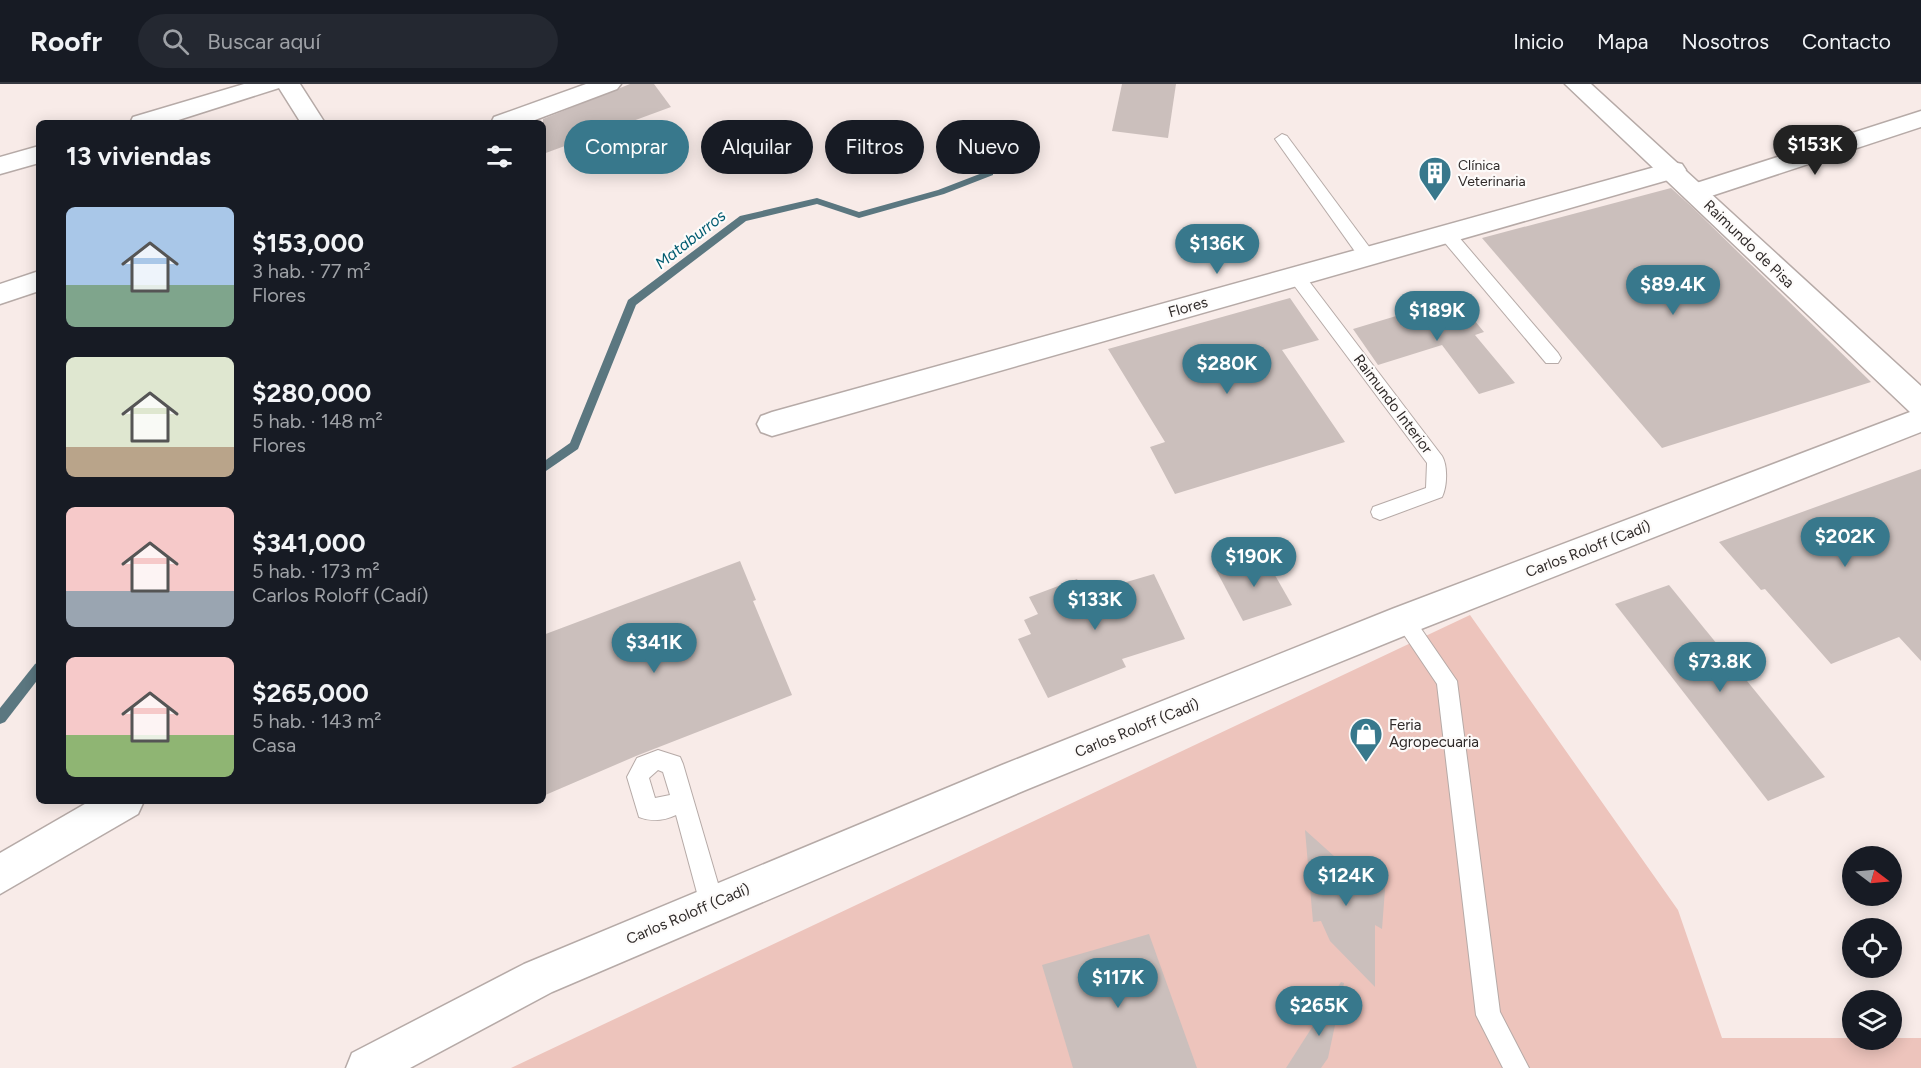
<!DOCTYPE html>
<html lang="es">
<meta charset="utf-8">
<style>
:root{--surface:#171b24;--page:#242831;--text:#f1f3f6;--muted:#9ea1a6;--line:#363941;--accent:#38788c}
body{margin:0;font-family:Figtree,sans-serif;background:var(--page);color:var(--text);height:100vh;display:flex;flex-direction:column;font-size:22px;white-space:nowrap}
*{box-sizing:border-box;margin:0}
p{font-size:20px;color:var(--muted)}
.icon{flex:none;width:33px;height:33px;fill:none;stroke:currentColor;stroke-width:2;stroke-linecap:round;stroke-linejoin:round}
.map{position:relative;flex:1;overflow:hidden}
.drawer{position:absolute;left:36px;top:36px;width:510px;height:684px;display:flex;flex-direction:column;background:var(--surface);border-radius:9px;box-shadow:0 3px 15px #0003}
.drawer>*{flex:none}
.hud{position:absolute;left:564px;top:36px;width:570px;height:54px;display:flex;gap:12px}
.needle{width:39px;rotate:106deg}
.fabs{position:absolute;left:1842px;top:762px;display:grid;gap:12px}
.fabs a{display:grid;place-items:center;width:60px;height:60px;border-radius:50%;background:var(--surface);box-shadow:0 3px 15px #0003;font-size:30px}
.price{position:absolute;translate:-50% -51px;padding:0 14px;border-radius:21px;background:var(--accent);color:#fff;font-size:20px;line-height:39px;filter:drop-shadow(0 2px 3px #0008)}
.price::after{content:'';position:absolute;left:50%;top:36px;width:18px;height:14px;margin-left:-9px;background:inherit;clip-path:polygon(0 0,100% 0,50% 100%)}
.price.selected{background:#222;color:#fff}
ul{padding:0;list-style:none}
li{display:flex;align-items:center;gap:18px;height:150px;padding:0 30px}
li span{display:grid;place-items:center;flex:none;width:168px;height:120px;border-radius:9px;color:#555}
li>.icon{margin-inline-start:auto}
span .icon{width:72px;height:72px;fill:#fffc;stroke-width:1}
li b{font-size:26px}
h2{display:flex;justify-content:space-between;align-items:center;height:72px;padding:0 30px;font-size:26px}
.tag{padding:0 21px;border-radius:27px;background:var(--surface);box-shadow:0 3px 15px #0003;font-size:21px;line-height:54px}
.tag.selected{background:var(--accent);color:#fff}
header{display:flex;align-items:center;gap:36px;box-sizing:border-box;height:84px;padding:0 30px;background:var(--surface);border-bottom:2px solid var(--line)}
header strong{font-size:28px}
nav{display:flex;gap:33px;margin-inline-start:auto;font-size:21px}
.search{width:420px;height:54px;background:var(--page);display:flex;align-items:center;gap:15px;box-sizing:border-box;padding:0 21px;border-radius:33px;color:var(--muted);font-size:22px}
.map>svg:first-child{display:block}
.green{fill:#edc4bc}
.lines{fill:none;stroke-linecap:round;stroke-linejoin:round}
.stream{fill:#5b7780;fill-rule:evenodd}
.building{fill:#cbbfbc}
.service-casing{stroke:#b6aaa7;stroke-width:2}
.minor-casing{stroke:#b6aaa7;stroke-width:3}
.tertiary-casing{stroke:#b6aaa7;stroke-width:3}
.service{fill:#fff;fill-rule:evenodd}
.minor{fill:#fff;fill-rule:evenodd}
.tertiary{fill:#fff;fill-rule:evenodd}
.labels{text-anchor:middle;stroke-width:4.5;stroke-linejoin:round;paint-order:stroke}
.far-poi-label{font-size:14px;fill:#2f2a29;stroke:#fdfbfa;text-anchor:start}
.street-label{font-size:15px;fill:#2f2a29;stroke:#fdfbfa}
.poi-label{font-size:15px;fill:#2f2a29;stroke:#fdfbfa;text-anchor:start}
.water-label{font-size:16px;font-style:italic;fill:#005b70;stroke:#fdfbfa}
</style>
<header>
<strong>Roofr</strong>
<div class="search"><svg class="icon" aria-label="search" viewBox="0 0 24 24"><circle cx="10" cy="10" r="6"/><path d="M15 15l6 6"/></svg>Buscar aquí</div>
<nav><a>Inicio</a><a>Mapa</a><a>Nosotros</a><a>Contacto</a></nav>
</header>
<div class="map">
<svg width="1921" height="984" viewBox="0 0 1921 984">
<rect width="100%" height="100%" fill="#f8ebe8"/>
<path class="green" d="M1470,531L1678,826L1722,954H1921V984H511Z"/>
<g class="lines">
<g class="stream">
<path d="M990,86L993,87V91L944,110L859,134L817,120L746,137L636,221L578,365L543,389V378L570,359L628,216L740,132L817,114L859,128L938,106Z"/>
<path d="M39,578V594L5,638L0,640V624L35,580Z"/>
</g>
</g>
<g class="building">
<path d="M630,0H654L671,23L543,70V35Z"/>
<path d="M1122,0H1176L1168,54L1112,47Z"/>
<path d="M1671,104L1692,123L1871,298L1662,364L1482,154Z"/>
<path d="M1290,214L1319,256L1282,266L1345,358L1175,410L1150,363L1165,358L1108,265Z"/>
<path d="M1456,214L1484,248L1475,251L1515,299L1479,310L1442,261L1378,281L1353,245Z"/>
<path d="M1921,385V577L1899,553L1831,580L1765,505L1761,506L1719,458Z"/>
<path d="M1264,472L1292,521L1243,537L1216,486Z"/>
<path d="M740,477L756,516L753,517L792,611L636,672L543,712V551Z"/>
<path d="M1154,490L1185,555L1122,575L1126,583L1048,614L1018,555L1031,550L1024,536L1038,530L1029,513L1077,495L1085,510Z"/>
<path d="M1669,501L1825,693L1768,717L1615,520Z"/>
<path d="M1305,746L1364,799L1386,792L1382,845L1375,841V903L1330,857L1321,837L1313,838Z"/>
<path d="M1149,850L1197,984H1073L1042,881Z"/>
<path d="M1341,898L1344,899L1328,974L1321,984H1286Z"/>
</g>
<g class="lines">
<g class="service-casing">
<g id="service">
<path d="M1282,50L1287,52L1373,168L1375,172L1373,176H1361L1275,55Z"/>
<path d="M1446,144L1452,145L1558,269L1561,274L1558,279H1546L1440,153L1438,149L1440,145Z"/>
<path d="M1296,186L1302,188L1442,372C1448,382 1447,403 1442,413L1380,436L1373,433L1371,428L1373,423L1426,404L1427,379L1290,196L1288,192Z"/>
<path d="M1404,527L1411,530L1457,597L1500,928L1529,984H1503L1476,931L1437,600L1394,536L1397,530Z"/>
<path d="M658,666L680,673L683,680L724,820L720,828L712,832L704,828L700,820L676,731C663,737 652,738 639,733L627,693L637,674ZM658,686L663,688L670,711L655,714L649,694Z"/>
</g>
</g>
<g class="minor-casing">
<g id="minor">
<path d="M244,0H300L325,39H301L279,4L169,39H130L133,33Z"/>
<path d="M586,0H621L617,5L527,39H491L494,33Z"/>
<path d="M1921,27V43L1696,117L1687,114L1683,108L1687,102Z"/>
<path d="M39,62V79L0,90V73Z"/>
<path d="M1673,78L1682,80L1686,86L1682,92L772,352L761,348L757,340L761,332L772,328Z"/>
<path d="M39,187V207L0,220V200Z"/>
<path d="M90,717H144L138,730L0,810V769Z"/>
</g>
</g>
<g class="tertiary-casing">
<path id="tertiary" d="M1565,0H1591L1921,302V348L1416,547L1028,705L552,908L410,984H346L352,969L524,880L1002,681L1392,525L1910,328Z"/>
</g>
<use href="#service" class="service"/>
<use href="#minor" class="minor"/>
<use href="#tertiary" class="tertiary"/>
</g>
<defs>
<g id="building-pin" transform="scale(1.725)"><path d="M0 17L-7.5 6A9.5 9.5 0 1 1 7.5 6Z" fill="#38788c" stroke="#fdfbfa"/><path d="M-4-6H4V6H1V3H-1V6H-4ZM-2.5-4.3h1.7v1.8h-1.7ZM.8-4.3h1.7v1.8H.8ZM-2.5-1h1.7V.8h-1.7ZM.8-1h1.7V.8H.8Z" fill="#fff"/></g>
<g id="shop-pin" transform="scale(1.725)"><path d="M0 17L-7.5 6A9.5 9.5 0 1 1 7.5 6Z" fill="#38788c" stroke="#fdfbfa"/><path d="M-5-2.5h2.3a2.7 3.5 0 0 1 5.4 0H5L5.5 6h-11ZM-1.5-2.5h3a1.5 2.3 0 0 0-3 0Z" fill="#fff"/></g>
</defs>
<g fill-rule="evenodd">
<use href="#building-pin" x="1435" y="89"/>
<use href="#shop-pin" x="1366" y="650"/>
</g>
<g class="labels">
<g class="far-poi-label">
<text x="1458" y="86">Clínica<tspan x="1458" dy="16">Veterinaria</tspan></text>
</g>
<g class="street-label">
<text transform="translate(1749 160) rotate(44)" y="5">Raimundo de Pisa</text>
<text transform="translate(1188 223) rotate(-16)" y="5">Flores</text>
<text transform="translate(1393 320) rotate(53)" y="5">Raimundo Interior</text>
<text transform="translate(1588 465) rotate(-21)" y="5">Carlos Roloff (Cadí)</text>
<text transform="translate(1137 644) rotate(-22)" y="5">Carlos Roloff (Cadí)</text>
<text transform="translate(688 830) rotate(-23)" y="5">Carlos Roloff (Cadí)</text>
</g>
<g class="poi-label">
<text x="1389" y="646">Feria<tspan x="1389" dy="17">Agropecuaria</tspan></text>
</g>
<g class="water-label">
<text transform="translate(690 155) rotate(-38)" y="6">Mataburros</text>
</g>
</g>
</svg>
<div class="fabs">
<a><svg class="needle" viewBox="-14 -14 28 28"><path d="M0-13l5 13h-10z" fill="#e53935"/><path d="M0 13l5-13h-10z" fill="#9ea1a6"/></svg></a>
<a><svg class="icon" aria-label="locate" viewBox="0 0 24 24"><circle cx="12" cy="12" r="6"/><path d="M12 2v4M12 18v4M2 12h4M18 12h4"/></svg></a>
<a><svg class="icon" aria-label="layers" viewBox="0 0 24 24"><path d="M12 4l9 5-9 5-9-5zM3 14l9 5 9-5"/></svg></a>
</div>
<b class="price selected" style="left:1815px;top:92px">$153K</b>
<b class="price" style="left:1217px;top:191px">$136K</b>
<b class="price" style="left:1673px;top:232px">$89.4K</b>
<b class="price" style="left:1437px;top:258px">$189K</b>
<b class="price" style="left:1227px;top:311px">$280K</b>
<b class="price" style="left:1845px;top:484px">$202K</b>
<b class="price" style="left:1254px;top:504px">$190K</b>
<b class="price" style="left:1095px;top:547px">$133K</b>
<b class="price" style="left:654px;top:590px">$341K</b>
<b class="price" style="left:1720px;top:609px">$73.8K</b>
<b class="price" style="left:1346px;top:823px">$124K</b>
<b class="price" style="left:1118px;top:925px">$117K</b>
<b class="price" style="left:1319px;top:953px">$265K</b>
<div class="hud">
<a class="tag selected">Comprar</a>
<a class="tag">Alquilar</a>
<a class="tag">Filtros</a>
<a class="tag">Nuevo</a>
</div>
<section class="drawer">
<h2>13 viviendas<svg class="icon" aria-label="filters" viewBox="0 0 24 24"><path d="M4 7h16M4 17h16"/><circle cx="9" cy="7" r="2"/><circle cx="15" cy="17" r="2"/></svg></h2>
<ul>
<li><span style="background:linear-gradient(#a9c7e8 65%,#7fa58c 0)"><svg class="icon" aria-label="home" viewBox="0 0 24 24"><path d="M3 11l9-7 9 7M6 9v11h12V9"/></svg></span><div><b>$153,000</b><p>3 hab. · 77 m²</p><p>Flores</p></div></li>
<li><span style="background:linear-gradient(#dfe7d0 75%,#b9a48a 0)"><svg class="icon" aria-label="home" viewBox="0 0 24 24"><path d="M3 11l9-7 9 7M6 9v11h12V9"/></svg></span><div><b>$280,000</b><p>5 hab. · 148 m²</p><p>Flores</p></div></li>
<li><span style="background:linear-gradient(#f6c9c9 70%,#9aa5b1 0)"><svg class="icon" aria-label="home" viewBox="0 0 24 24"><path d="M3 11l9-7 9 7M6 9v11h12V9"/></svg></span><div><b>$341,000</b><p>5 hab. · 173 m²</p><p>Carlos Roloff (Cadí)</p></div></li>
<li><span style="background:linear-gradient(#f6c9c9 65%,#8fb573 0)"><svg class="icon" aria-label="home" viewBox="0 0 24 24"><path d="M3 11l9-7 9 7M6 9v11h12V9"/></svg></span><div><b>$265,000</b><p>5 hab. · 143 m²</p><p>Casa</p></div></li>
</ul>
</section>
</div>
